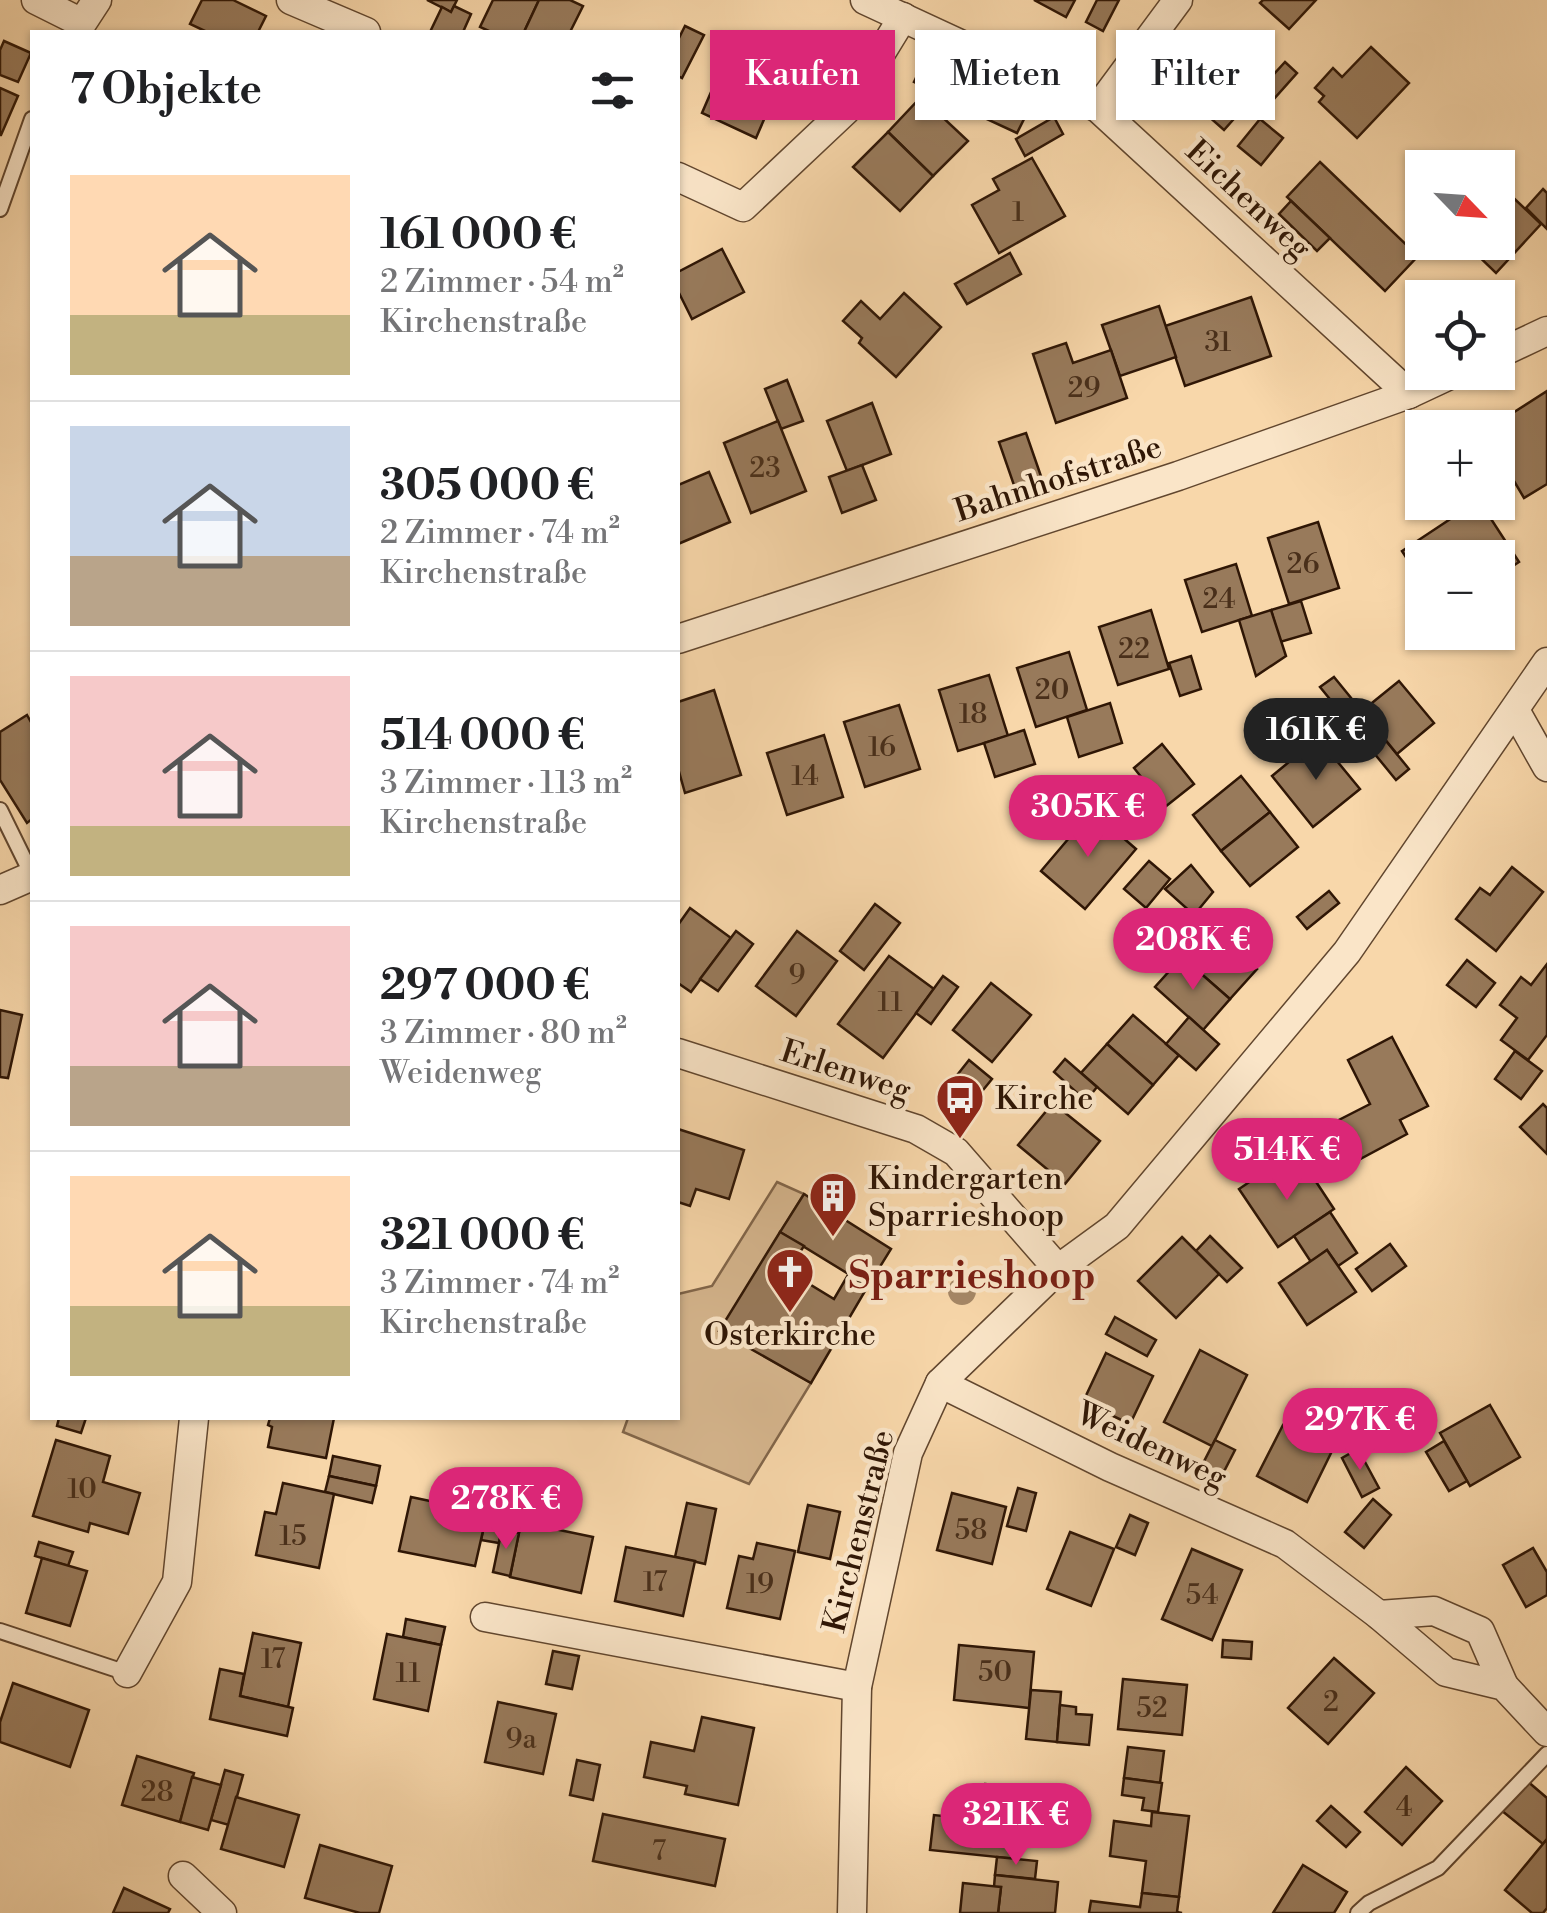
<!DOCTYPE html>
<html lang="de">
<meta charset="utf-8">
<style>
:root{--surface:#fff;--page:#f2f2f2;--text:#202124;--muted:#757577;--line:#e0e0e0;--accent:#db2777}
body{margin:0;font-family:"Libre Bodoni",serif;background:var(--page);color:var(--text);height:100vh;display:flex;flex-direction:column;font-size:38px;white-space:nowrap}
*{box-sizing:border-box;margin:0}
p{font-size:32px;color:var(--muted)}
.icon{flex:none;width:55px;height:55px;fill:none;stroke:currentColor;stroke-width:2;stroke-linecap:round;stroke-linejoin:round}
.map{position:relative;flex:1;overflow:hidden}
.drawer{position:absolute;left:30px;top:30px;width:650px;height:1390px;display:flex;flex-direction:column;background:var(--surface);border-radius:0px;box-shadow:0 2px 8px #0004}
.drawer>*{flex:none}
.banner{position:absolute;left:710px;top:30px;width:685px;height:90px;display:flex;gap:20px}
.needle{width:65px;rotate:115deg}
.tools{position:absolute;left:1405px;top:150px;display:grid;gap:20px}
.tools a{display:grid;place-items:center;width:110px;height:110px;border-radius:0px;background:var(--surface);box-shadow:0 2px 8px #0004;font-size:50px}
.price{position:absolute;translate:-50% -85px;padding:0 22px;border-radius:35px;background:var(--accent);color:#fff;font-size:32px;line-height:65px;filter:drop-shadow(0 2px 5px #0008)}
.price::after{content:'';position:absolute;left:50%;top:60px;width:30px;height:22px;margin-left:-15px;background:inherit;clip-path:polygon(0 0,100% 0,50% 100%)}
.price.active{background:#222;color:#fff}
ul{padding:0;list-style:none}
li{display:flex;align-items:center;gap:30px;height:250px;padding:0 40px}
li+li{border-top:2px solid var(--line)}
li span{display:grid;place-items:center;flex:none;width:280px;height:200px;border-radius:0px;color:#555}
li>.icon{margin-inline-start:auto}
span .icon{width:120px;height:120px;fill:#fffc;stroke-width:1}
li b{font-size:42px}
h2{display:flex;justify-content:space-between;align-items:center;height:120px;padding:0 40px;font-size:42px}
.chip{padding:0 35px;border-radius:0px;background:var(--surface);box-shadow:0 2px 8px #0004;font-size:35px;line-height:90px}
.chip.active{background:var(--accent);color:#fff}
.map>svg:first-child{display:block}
.green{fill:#d6b68e;stroke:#82664a;stroke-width:2.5}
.building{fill:#987a5b;stroke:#2f1605;stroke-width:2.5}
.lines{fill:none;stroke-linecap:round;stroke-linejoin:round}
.service-casing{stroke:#61462e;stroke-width:18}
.minor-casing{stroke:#61462e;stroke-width:31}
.service{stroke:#fae5c8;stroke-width:14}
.minor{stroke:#fae5c8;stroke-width:28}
.tree{fill:#a58766}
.labels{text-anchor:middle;stroke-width:9;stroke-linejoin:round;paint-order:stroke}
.number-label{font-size:28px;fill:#492f1a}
.street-label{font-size:32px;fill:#2f1605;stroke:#fae5c8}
.poi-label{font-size:32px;fill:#2f1605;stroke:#fae5c8;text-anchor:start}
.quarter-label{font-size:38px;font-weight:bold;fill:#7a1f14;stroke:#fae5c8}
</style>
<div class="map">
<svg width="1547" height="1913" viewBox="0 0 1547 1913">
<rect width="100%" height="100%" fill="#f8d7aa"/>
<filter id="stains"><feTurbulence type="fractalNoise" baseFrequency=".002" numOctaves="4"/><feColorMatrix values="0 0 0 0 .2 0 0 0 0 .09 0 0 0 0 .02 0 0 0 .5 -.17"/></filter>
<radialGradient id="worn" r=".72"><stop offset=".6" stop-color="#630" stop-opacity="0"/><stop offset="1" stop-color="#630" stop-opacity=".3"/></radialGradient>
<path class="green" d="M777,1182L804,1194L720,1331L811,1383L749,1484L623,1432L628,1418H678V1294L712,1286Z"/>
<g class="building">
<path d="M202,0H233L266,16L258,32H207L190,24Z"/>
<path d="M427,0H457L451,12Z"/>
<path d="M493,0H539L524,32H491L480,27Z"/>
<path d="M539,0H570L583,6L570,32H524Z"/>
<path d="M1034,0H1075L1066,17Z"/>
<path d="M1097,0H1119L1103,31L1086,22Z"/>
<path d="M1263,0H1316L1289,29L1260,3Z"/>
<path d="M454,6L471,14L463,32H430L442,7L451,12Z"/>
<path d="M685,26L704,35L682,78L678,76V40Z"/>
<path d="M4,41L31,53L18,82L0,75V50Z"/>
<path d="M1212,41L1263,86L1224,130L1173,85Z"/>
<path d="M750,47L805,72L788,108L734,84Z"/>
<path d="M1371,47L1409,83L1357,138L1319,102L1324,96L1315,88L1333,68L1342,77Z"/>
<path d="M927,55L965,74L952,101L914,82Z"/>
<path d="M1285,62L1297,73L1266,108L1254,96Z"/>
<path d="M718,76L772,101L756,138L702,113Z"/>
<path d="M0,88L18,96L1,135H0Z"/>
<path d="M992,89L1030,107L1017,133L980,116Z"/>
<path d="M921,97L968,141L933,176L888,132Z"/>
<path d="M1054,117L1063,134L1025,156L1016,139Z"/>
<path d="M1260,119L1283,138L1261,165L1238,146Z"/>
<path d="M888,132L933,176L900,211L853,167Z"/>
<path d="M1032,158L1065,216L999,253L972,205L999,190L993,179Z"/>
<path d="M1320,162L1418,256L1385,291L1287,197Z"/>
<path d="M1503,188L1541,224L1496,273L1464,242H1498V193Z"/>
<path d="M1543,189L1547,193V229L1526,208Z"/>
<path d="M1291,201L1330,238L1317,251L1279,214Z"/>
<path d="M722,249L744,292L692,319L678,291V272Z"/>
<path d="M1010,253L1021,274L967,304L955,284Z"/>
<path d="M904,293L941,327L896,377L859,343L862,338L843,321L861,301L880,319Z"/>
<path d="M1251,297L1271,356L1185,386L1165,326Z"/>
<path d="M1159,306L1176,357L1120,376L1102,325Z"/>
<path d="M1066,343L1073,363L1111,350L1127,398L1056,423L1033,354Z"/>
<path d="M787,380L803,421L781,429L765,389Z"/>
<path d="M1547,391V484L1524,498L1498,454V428H1489Z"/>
<path d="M872,403L891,454L847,471L827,421Z"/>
<path d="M778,421L806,491L751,513L724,443Z"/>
<path d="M1026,433L1043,482L1016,491L999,442Z"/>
<path d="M862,465L876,500L842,513L829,477Z"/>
<path d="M709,472L730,522L678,544V485Z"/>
<path d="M1476,502H1480L1519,562L1498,576V558H1422V582L1402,551Z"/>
<path d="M1318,522L1339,588L1289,604L1268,538Z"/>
<path d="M1236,564L1252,616L1202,632L1185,580Z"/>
<path d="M1301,601L1311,633L1280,642L1271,610Z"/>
<path d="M1151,610L1169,669L1118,685L1099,627Z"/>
<path d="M1271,610L1286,656L1256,676L1239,620Z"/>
<path d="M1069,652L1087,710L1036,727L1017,668Z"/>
<path d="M1191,656L1201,689L1180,696L1169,663Z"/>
<path d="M989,675L1008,736L958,751L939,690Z"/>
<path d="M1334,677L1409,769L1396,780L1320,687Z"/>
<path d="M1399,681L1434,723L1397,754L1362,711Z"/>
<path d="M714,690L741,775L685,793L678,768V702Z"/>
<path d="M1110,703L1122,743L1079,757L1067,717Z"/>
<path d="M899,705L920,769L865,787L844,722Z"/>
<path d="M27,715L32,724V819L27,823L0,780V732Z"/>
<path d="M1024,730L1035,764L995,777L984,743Z"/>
<path d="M824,735L843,797L787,815L767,753Z"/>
<path d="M1318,738L1360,789L1313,827L1272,776Z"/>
<path d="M1162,744L1194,784L1165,807L1134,768Z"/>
<path d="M1241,776L1270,812L1221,851L1193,815Z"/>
<path d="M1092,811L1136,849L1085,909L1041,871Z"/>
<path d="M1270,812L1298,847L1250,886L1221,851Z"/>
<path d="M1149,861L1170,879L1146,908L1124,889Z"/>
<path d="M1191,865L1213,892L1194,915L1165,889Z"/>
<path d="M1512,867L1543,892L1496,951L1456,919L1480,888L1490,895Z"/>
<path d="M1329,891L1339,903L1307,929L1297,917Z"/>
<path d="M875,904L900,923L864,970L840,951Z"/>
<path d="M690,908L731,938L691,992L678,983V925Z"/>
<path d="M1209,926L1257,969L1230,999L1182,957Z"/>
<path d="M736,931L753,944L718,991L700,979Z"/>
<path d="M797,931L837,961L796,1016L756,986Z"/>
<path d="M889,956L934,989L883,1058L838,1024Z"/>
<path d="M1182,957L1230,999L1203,1030L1155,987Z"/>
<path d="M1467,960L1495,983L1476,1007L1447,985Z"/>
<path d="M1547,964V1035L1528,1060L1501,1040L1517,1018L1500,1005L1521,977L1531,985Z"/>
<path d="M943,976L958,987L931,1024L916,1013Z"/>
<path d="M991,983L1031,1015L992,1062L953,1030Z"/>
<path d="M0,1010L22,1015L8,1078L0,1077Z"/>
<path d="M1133,1015L1179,1055L1153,1085L1107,1044Z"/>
<path d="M1189,1017L1219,1044L1196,1070L1166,1044Z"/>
<path d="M1392,1037L1428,1106L1400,1120L1407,1134L1349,1165L1329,1125L1370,1104L1348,1060Z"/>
<path d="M1107,1044L1153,1085L1128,1114L1081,1073Z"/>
<path d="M1515,1051L1542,1071L1521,1099L1495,1079Z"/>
<path d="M1065,1059L1097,1087L1086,1101L1054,1072Z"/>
<path d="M969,1060L992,1079L962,1116L939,1098Z"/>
<path d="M1053,1103L1100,1141L1065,1184L1018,1145Z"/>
<path d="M1543,1104L1547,1108V1154L1520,1127Z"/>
<path d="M678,1129L744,1150L729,1199L696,1189L690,1206L678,1202Z"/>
<path d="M1305,1165L1334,1209L1278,1247L1239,1189L1270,1168L1279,1182Z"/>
<path d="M804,1194L891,1249L868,1286L780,1232Z"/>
<path d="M1330,1212L1357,1253L1338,1266L1327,1250L1311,1262L1294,1236Z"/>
<path d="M780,1232L804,1246L788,1271L834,1299L848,1275L868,1286L811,1383L719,1331Z"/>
<path d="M1210,1236L1242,1268L1227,1282L1196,1251Z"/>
<path d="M1182,1237L1219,1274L1176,1318L1138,1281Z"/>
<path d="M1390,1244L1406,1266L1372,1291L1356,1269Z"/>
<path d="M1327,1250L1356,1292L1307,1325L1279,1283Z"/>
<path d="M1115,1317L1156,1340L1147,1356L1106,1334Z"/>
<path d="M1200,1350L1247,1375L1212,1446L1164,1422Z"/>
<path d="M1106,1353L1153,1376L1130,1424L1083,1402Z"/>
<path d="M1490,1405L1520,1457L1470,1486L1440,1433Z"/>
<path d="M59,1418H86L81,1433L57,1426Z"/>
<path d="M270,1418H334L326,1458L268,1447L272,1427L268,1425Z"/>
<path d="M1283,1425L1332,1451L1307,1502L1257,1476Z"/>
<path d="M56,1440L110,1456L103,1482L140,1493L128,1534L90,1523L88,1532L33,1516Z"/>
<path d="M1215,1440L1235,1450L1216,1487L1196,1477Z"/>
<path d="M1444,1441L1467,1481L1449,1491L1426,1452Z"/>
<path d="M1358,1449L1379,1488L1362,1497L1342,1458Z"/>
<path d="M333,1456L380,1466L376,1486L329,1476Z"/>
<path d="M329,1476L376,1486L372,1503L325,1492Z"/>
<path d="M283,1483L334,1494L319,1568L256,1555L265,1512L276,1514Z"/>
<path d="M1018,1488L1036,1493L1026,1531L1007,1526Z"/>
<path d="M952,1493L1006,1507L992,1564L937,1550Z"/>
<path d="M491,1495L508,1499L499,1543L481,1540Z"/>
<path d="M411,1497L487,1513L475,1566L399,1551Z"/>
<path d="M1373,1499L1391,1515L1364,1548L1345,1532Z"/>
<path d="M687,1503L716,1509L705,1564L675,1557Z"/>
<path d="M808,1505L840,1512L830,1559L798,1552Z"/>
<path d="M1130,1515L1148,1523L1135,1555L1116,1547Z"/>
<path d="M521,1522L593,1537L581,1593L510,1577Z"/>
<path d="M502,1529L519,1533L510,1576L493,1572Z"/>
<path d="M1070,1532L1114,1549L1091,1606L1047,1589Z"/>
<path d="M39,1542L73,1552L68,1566L35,1556Z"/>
<path d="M757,1543L795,1551L780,1619L727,1608L739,1556L753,1559Z"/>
<path d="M626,1547L695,1561L683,1616L615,1601Z"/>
<path d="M1533,1548L1547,1572V1595L1526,1607L1503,1565Z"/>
<path d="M1192,1549L1242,1570L1212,1640L1162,1619Z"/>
<path d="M42,1558L87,1571L70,1626L26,1613Z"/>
<path d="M406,1619L445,1627L441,1645L403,1637Z"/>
<path d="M253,1633L301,1643L288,1707L240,1696Z"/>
<path d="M387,1634L441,1645L428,1711L374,1699Z"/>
<path d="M1223,1640L1252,1642L1251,1659L1222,1657Z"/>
<path d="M959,1645L1034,1652L1029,1708L954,1700Z"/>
<path d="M553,1651L579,1656L572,1689L546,1684Z"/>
<path d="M1334,1658L1374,1693L1328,1744L1288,1708Z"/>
<path d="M220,1669L244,1674L240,1696L293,1708L287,1736L210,1719Z"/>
<path d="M1123,1679L1187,1685L1182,1735L1118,1729Z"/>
<path d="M13,1683L89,1710L70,1767L0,1742V1722Z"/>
<path d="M1031,1690L1061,1692L1057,1742L1026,1739Z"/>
<path d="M498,1702L556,1714L543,1774L485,1762Z"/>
<path d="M1060,1705L1076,1707V1714L1092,1715L1089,1745L1057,1742Z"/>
<path d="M702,1717L754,1728L738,1805L685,1794L687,1786L644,1777L651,1742L694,1751Z"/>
<path d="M1128,1747L1164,1751L1160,1783L1124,1778Z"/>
<path d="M137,1756L194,1773L180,1822L122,1805Z"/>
<path d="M577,1760L600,1765L593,1800L570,1795Z"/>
<path d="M1406,1767L1442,1801L1402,1845L1365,1812Z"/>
<path d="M225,1770L243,1775L229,1825L211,1820Z"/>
<path d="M192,1777L221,1785L208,1830L180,1822Z"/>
<path d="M1124,1778L1162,1783L1158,1812L1142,1810L1144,1798L1122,1795Z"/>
<path d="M1526,1780L1547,1798V1839L1543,1844L1501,1810Z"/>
<path d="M985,1784L1051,1791L1046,1833L1019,1830L1016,1859L930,1850L934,1815L981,1820Z"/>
<path d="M236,1797L299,1815L284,1867L221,1849Z"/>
<path d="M1331,1806L1360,1832L1346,1847L1317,1821Z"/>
<path d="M1152,1812L1189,1816L1179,1897L1142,1893L1146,1861L1110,1856L1114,1821L1151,1826Z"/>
<path d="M603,1814L725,1839L715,1886L593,1861Z"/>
<path d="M1547,1839V1908L1543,1913H1532L1505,1890Z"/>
<path d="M320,1845L392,1866L379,1913H360L305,1898Z"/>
<path d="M997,1857L1037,1861L1035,1879L995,1875Z"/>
<path d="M1303,1865L1347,1892L1334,1913H1273Z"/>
<path d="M995,1875L1058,1882L1055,1913H998L1001,1887H994Z"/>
<path d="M963,1883L1001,1887L998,1913H960Z"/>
<path d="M124,1888L170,1909L168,1913H113Z"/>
<path d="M1142,1893L1179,1897L1177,1912L1182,1913H1089L1091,1901L1140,1907Z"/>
</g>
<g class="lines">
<g class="service-casing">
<g id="service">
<path d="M0,209L32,119"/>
<path d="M0,810L32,875"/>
<path d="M0,1631L127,1673"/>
<path d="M1358,1913L1369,1903L1438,1868L1547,1754"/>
</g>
</g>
<g class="minor-casing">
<g id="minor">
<path d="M36,0L82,23L97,0"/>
<path d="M291,0L366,32"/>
<path d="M865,0L1098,108L1409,394"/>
<path d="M1098,108L1178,0"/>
<path d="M678,177L743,207L846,110L903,17"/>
<path d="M1498,354L1547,331"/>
<path d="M678,639L1178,476L1409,394L1456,372"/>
<path d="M1515,710L1547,767"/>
<path d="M0,890L32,876"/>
<path d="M678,1053L916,1129L956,1152L1058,1269"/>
<path d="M940,1383L1110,1467L1285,1544L1379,1615L1446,1672L1504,1686L1547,1732"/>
<path d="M1379,1615L1434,1611L1480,1631L1504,1686"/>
<path d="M485,1617L857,1687"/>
<path d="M127,1673L177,1582L194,1418"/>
<path d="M183,1876L222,1913"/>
<path d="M852,1913L857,1687L908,1453L940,1383L1058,1269L1117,1226L1347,952L1547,662"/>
</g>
</g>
<use href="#service" class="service"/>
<use href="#minor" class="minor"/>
</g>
<circle class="tree" cx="962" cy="1291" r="14"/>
<defs>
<g id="bus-pin" transform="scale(2.5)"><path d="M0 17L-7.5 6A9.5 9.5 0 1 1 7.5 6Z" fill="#8f2418" stroke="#fae5c8"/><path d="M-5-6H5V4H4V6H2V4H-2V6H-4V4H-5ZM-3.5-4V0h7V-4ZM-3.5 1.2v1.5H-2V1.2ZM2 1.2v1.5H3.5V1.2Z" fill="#fff"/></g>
<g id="building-pin" transform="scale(2.5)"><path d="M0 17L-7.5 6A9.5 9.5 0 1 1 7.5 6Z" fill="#8f2418" stroke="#fae5c8"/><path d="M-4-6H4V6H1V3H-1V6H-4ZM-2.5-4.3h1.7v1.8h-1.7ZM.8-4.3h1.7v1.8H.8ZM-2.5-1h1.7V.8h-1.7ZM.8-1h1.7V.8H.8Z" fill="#fff"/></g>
<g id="church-pin" transform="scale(2.5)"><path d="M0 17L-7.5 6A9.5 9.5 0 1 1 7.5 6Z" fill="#8f2418" stroke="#fae5c8"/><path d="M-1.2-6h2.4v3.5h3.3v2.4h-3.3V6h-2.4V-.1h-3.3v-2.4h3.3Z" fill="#fff"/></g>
</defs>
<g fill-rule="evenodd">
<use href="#bus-pin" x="960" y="1098"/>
<use href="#building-pin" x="833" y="1196"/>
<use href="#church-pin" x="790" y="1272"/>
</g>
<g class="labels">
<g class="number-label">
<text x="1018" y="221">1</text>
<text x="1218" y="351">31</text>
<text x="1084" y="397">29</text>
<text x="765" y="477">23</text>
<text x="1303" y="573">26</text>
<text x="1219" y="608">24</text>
<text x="1134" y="658">22</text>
<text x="1052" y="699">20</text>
<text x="973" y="723">18</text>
<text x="882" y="756">16</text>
<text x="805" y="785">14</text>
<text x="797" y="984">9</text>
<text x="890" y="1011">11</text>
<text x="82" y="1498">10</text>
<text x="971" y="1539">58</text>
<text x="293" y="1545">15</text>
<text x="655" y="1591">17</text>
<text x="760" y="1593">19</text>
<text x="1202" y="1604">54</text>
<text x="273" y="1668">17</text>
<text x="995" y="1681">50</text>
<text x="408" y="1682">11</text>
<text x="1331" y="1711">2</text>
<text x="1152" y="1717">52</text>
<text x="521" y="1748">9a</text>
<text x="157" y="1801">28</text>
<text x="1404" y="1816">4</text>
<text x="659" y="1860">7</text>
</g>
<g class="street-label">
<text transform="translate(1249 199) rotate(43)" y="11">Eichenweg</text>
<text transform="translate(1058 478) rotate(-18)" y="11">Bahnhofstraße</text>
<text transform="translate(846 1070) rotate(18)" y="11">Erlenweg</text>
<text transform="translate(1152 1445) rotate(25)" y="11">Weidenweg</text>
<text transform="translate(858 1531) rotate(-76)" y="11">Kirchenstraße</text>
</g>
<g class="poi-label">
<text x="995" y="1109">Kirche</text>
<text x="868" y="1189">Kindergarten<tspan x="868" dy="37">Sparrieshoop</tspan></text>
<text x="790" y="1345" text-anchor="middle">Osterkirche</text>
</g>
<g class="quarter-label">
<text x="972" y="1288">Sparrieshoop</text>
</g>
</g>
<rect width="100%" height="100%" filter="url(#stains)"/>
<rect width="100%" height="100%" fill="url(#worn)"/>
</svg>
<div class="tools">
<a><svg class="needle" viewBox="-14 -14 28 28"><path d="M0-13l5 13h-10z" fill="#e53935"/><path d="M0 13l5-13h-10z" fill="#757577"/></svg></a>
<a><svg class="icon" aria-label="locate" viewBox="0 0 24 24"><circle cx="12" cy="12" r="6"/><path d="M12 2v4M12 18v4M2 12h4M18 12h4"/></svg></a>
<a>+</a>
<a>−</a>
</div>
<b class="price active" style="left:1316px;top:783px">161K €</b>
<b class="price" style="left:1088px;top:860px">305K €</b>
<b class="price" style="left:1193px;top:993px">208K €</b>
<b class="price" style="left:1287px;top:1203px">514K €</b>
<b class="price" style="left:1360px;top:1473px">297K €</b>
<b class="price" style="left:506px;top:1552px">278K €</b>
<b class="price" style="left:1016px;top:1868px">321K €</b>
<div class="banner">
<a class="chip active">Kaufen</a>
<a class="chip">Mieten</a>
<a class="chip">Filter</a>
</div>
<section class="drawer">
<h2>7 Objekte<svg class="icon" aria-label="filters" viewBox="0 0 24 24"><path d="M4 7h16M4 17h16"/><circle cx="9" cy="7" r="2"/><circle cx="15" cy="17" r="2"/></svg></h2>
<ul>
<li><span style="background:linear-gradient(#ffd9b3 70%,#c2b280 0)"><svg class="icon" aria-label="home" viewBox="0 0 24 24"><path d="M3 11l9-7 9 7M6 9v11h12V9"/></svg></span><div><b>161 000 €</b><p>2 Zimmer · 54 m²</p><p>Kirchenstraße</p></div></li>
<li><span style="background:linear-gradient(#c9d6e8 65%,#b9a48a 0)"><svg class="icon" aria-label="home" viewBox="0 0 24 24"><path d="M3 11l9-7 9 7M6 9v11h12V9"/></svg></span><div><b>305 000 €</b><p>2 Zimmer · 74 m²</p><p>Kirchenstraße</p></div></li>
<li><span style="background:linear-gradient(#f6c9c9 75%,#c2b280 0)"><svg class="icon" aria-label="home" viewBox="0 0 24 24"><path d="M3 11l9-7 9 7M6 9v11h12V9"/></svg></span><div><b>514 000 €</b><p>3 Zimmer · 113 m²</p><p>Kirchenstraße</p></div></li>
<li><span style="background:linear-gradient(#f6c9c9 70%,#b9a48a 0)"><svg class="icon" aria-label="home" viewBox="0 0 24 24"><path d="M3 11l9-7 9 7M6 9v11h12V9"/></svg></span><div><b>297 000 €</b><p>3 Zimmer · 80 m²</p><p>Weidenweg</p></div></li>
<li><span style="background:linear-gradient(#ffd9b3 65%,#c2b280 0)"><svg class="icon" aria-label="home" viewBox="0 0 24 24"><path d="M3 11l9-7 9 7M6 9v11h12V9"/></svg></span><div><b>321 000 €</b><p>3 Zimmer · 74 m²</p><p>Kirchenstraße</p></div></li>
</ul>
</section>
</div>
